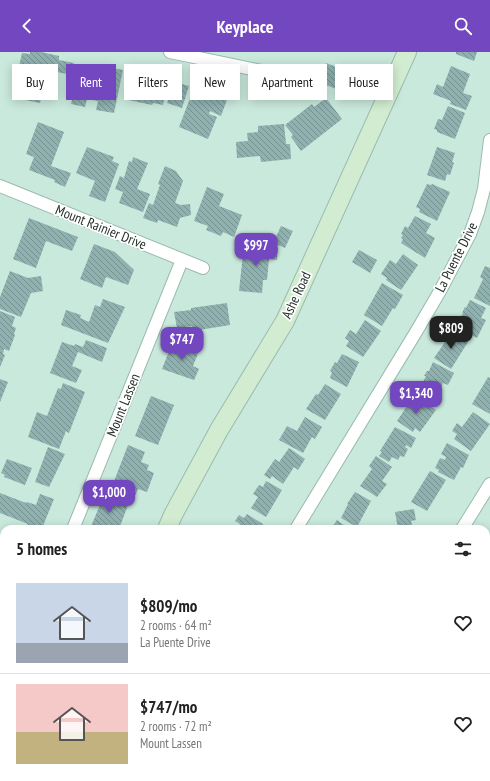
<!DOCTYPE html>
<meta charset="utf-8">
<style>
:root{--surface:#fff;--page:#f2f2f2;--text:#222;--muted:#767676;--line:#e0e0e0;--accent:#7347bf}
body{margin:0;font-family:"PT Sans Narrow",sans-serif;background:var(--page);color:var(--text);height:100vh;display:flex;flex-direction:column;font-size:15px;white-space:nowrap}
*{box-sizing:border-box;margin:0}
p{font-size:13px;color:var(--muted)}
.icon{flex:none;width:22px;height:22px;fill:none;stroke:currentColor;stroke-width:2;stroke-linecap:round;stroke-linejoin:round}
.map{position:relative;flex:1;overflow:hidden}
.sheet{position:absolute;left:0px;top:473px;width:490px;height:256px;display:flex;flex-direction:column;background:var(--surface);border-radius:12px 12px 0 0;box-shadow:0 2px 10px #0003}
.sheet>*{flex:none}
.guide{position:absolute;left:12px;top:12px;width:466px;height:36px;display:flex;gap:8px}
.price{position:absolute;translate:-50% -34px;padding:0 9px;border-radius:8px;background:var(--accent);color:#fff;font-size:13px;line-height:26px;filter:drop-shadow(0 1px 2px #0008)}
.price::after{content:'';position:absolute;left:50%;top:24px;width:12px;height:9px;margin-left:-6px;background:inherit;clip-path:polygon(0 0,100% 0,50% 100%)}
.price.active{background:#222;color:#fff}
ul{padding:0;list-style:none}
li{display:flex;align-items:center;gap:12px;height:100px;padding:0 16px}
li+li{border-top:1px solid var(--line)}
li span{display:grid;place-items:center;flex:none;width:112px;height:80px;border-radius:0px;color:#555}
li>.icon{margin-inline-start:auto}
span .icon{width:48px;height:48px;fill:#fffc;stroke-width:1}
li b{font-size:17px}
h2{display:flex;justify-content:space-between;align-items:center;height:48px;padding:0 16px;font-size:17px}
.tag{padding:0 14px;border-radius:0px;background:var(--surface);box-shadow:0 2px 10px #0003;font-size:14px;line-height:36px}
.tag.active{background:var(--accent);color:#fff}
header{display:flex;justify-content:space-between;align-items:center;height:52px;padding:0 16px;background:var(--accent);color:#fff;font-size:18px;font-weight:600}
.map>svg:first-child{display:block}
.building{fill:url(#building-back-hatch)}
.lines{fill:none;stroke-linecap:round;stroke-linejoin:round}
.street-casing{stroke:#9cbaae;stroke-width:14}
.secondary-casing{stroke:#9cbaae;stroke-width:20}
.street{stroke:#fff;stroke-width:12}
.secondary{stroke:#d1ecd0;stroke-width:18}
.labels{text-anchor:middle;stroke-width:3.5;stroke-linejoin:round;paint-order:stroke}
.street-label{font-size:14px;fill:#24312c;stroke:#fff}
</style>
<header><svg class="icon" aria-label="back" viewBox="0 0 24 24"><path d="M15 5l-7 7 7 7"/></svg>Keyplace<svg class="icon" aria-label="search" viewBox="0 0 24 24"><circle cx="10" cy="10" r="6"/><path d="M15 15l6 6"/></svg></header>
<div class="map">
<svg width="490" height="729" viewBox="0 0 490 729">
<defs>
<pattern id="building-back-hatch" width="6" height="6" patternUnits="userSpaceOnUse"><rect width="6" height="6" fill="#8fb2b1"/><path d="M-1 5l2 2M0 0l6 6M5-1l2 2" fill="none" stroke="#759190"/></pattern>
</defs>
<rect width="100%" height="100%" fill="#c9e9dc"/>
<g class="building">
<path d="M30,0H41L59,4V8L74,11L72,23L47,18L40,51L20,47L21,44L13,42L22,1L30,2Z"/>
<path d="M456,0H477L474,9L456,2Z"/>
<path d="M326,11L356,23L348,42L319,30Z"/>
<path d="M451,14L470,22L463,41L472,44L466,58L450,52L451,49L433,42L437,32L443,35Z"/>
<path d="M107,15L123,18L114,61L96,58L98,49L87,47L85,55L71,52L78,20L104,26Z"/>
<path d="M138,27L167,33L163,53L153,51L152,53L124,47L128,30L137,32Z"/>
<path d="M174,30L189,34L182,56L167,51Z"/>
<path d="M194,36L211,43L213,40L228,45L221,64L210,59L209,62L217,65L208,87L179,75Z"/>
<path d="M326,46L342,67L301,99L291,85L293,83L285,73L312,52L314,55Z"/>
<path d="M448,54L465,61L455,87L437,80V78L434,77L438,67L442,68Z"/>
<path d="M38,70L64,80L51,114L71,121L65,135L54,130L55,128L29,118L34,105L26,102Z"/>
<path d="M284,72L286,92H290L291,107L261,110L260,104L237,106L236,90L248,89L247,81L258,80V74Z"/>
<path d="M87,95L114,105L112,109L119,112L105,150L89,144L95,129L76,121Z"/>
<path d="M437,95L455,101L452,110L454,111L450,123L447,122L445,129L427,123Z"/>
<path d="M133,105L148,111L137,137L150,142L143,160L119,151L123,140L115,137L120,124L124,126L129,109L132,110Z"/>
<path d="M165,114L176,119L183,129L175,151L181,153L190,152L191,163L180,166L177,175L158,168L157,171L143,166L149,151L153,153L160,133L158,132Z"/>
<path d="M427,132L431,133L432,132L450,140L437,169L419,160L420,157L416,155Z"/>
<path d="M207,135L224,142L219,154L242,163L234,185L223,180L221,184L206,178L208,174L194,169Z"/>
<path d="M415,164L431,172L426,181L435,186L425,206L401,191L403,187L401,186L403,183L401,182L405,174L408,176Z"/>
<path d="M29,166L78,185L72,199L46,189L36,216L13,207Z"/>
<path d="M281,174L293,179L285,196L273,191Z"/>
<path d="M94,192L115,200L134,218L128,233L106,225L102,236L80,227Z"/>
<path d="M244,193L278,196L277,208L269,207L267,228H263L262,241L239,239Z"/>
<path d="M359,198L377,208L370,221L352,210Z"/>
<path d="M403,202L418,213L401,238L386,228L387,226L381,222L390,208L396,212Z"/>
<path d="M485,214L490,216V254L474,246L483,227L480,225Z"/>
<path d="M10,219L28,226L41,224L43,239L31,241L21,265L0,257V245Z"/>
<path d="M382,231L403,243L395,257L393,256L382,274L364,263Z"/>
<path d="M103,247L125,255L108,291L61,273L66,258L81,263L80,266L89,270L95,253L100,255Z"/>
<path d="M470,248L486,256L481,266L486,268L477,286L456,275L463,261H462L465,255L466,256Z"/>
<path d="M227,251L230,273L193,279L192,274L177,276L174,260L191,258V256Z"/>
<path d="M0,259L15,265L12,274L16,276L14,282L15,283L9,299L4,297L3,302L5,303L0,315Z"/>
<path d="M365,268L381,279L363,305L346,294L349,289L345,286L350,278L356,282Z"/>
<path d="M452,280L468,290L451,317L434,306Z"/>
<path d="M86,288L107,296L102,310L78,300L72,314L82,318L76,331L50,321L62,290L74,294L75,292L83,295Z"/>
<path d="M173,289L199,299L193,314L199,317L194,328L162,317Z"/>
<path d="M342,302L359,310L347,335L330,326L332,320L330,319L335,310L337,311Z"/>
<path d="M433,310L454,321L448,333L443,331L434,351L417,342L426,324H424L427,319H429Z"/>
<path d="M488,325L490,326V362L472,352Z"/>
<path d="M0,327L8,330L0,350Z"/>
<path d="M63,331L85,340L69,381L66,379L59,397L28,385L37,360L47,364L58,336L61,337Z"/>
<path d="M325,332L341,342L325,368L306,357L316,342L318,343Z"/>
<path d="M151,344L174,353L158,393L135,384Z"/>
<path d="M416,344L436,358L420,380L415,376L413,380L397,369L409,351L410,352Z"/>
<path d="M473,360L490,372L471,399L454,387L457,382L452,379L457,371L462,375Z"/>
<path d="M305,365L322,375L315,387L312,385L303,401L279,388L287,374L297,379Z"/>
<path d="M395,375L416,386L411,396L406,393L405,395L408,397L404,405L400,404L398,408L392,405L389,410L379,404L382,400L380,399Z"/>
<path d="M447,391L469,403L463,416L461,415L454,428L438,420L439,418L435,416L440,406L445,408L446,405L441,402Z"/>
<path d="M128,393L145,400L141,410L149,413L147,418L154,421L147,440L138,437L134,446L111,437Z"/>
<path d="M48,395L65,402L49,435L35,430Z"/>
<path d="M289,396L305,407L298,418L294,415L283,432L272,424L270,427L264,423L275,407L279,410Z"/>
<path d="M376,404L392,415L382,429L387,432L377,445L360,434L372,417L369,414Z"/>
<path d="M7,407L32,416L25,433L4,425L5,423L1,421Z"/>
<path d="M430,419L446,428L427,459L411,450Z"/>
<path d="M266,429L282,438L266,465L251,456L258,445L253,442L259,433L263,435Z"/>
<path d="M355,440L371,449L357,475L341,466L348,452H347Z"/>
<path d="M0,441L26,451L27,450L36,453L40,442L54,447L43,474L41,473L39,477H26L28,472L0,461Z"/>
<path d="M104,443L128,453L119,477H90Z"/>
<path d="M414,457L416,468L411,469L413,477H398L395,460Z"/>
<path d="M247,462L263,472L259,477H237L240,472L235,469L239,463L244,466Z"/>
<path d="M337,468L349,477H331Z"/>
<path d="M3,528H4V547L0,545V534Z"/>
<path d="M486,564L490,567V582L486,586Z"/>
<path d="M1,569L4,571V592L2,597L0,596Z"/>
<path d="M488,590L490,592V605L486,602V594Z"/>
<path d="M486,638L489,640L490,639V670L486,667L488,664L486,662Z"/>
<path d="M164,725H180L177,729H162Z"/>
<path d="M180,725H199L197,729H187Z"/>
<path d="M210,725H227L233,729H208Z"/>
<path d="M350,725H374L376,727L375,729H347Z"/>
<path d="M421,725H440L437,729H427Z"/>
<path d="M446,725H464L468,727L469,725H473L479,729H444Z"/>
</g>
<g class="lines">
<g class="street-casing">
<g id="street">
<path d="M170,0L281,23"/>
<path d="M0,134L203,216"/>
<path d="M73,477L182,208"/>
<path d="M296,477L416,280L440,239L470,182L478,160L484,137L490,88"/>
<path d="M462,477L490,432"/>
<path d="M0,494L4,495"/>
<path d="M486,521L490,525"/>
<path d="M486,701L490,702"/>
<path d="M82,725L89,729"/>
<path d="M283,725L288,729"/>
<path d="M135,729L137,725"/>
</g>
</g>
<g class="secondary-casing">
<g id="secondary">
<path d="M167,477L173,463L219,378L285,269L407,0"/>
<path d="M12,729L14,725"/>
</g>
</g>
<use href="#street" class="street"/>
<use href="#secondary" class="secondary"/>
</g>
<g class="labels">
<g class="street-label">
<text transform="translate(101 175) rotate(22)" y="5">Mount Rainier Drive</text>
<text transform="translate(456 205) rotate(-63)" y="5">La Puente Drive</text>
<text transform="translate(296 243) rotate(-65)" y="5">Ashe Road</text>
<text transform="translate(123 353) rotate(-68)" y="5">Mount Lassen</text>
</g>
</g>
</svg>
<b class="price" style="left:256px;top:215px">$997</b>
<b class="price active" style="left:451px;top:298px">$809</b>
<b class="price" style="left:182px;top:309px">$747</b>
<b class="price" style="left:416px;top:363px">$1,340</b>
<b class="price" style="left:109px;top:462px">$1,000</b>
<div class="guide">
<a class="tag">Buy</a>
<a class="tag active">Rent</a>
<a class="tag">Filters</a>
<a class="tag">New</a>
<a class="tag">Apartment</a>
<a class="tag">House</a>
</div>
<section class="sheet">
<h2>5 homes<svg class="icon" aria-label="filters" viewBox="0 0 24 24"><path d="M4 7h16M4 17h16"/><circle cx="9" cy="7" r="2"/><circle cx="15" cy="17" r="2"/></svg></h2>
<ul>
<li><span style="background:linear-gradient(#c9d6e8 75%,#9aa5b1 0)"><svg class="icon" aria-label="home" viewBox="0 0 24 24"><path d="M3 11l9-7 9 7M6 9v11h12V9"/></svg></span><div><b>$809/mo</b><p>2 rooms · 64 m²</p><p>La Puente Drive</p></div><svg class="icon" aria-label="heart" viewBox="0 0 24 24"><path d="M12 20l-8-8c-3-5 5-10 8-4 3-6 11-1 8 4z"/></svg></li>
<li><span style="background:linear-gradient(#f6c9c9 60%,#c2b280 0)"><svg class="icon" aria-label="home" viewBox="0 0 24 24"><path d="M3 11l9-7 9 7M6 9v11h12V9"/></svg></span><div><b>$747/mo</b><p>2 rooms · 72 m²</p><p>Mount Lassen</p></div><svg class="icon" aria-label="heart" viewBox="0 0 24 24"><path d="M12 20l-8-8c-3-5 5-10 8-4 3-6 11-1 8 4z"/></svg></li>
</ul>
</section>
</div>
